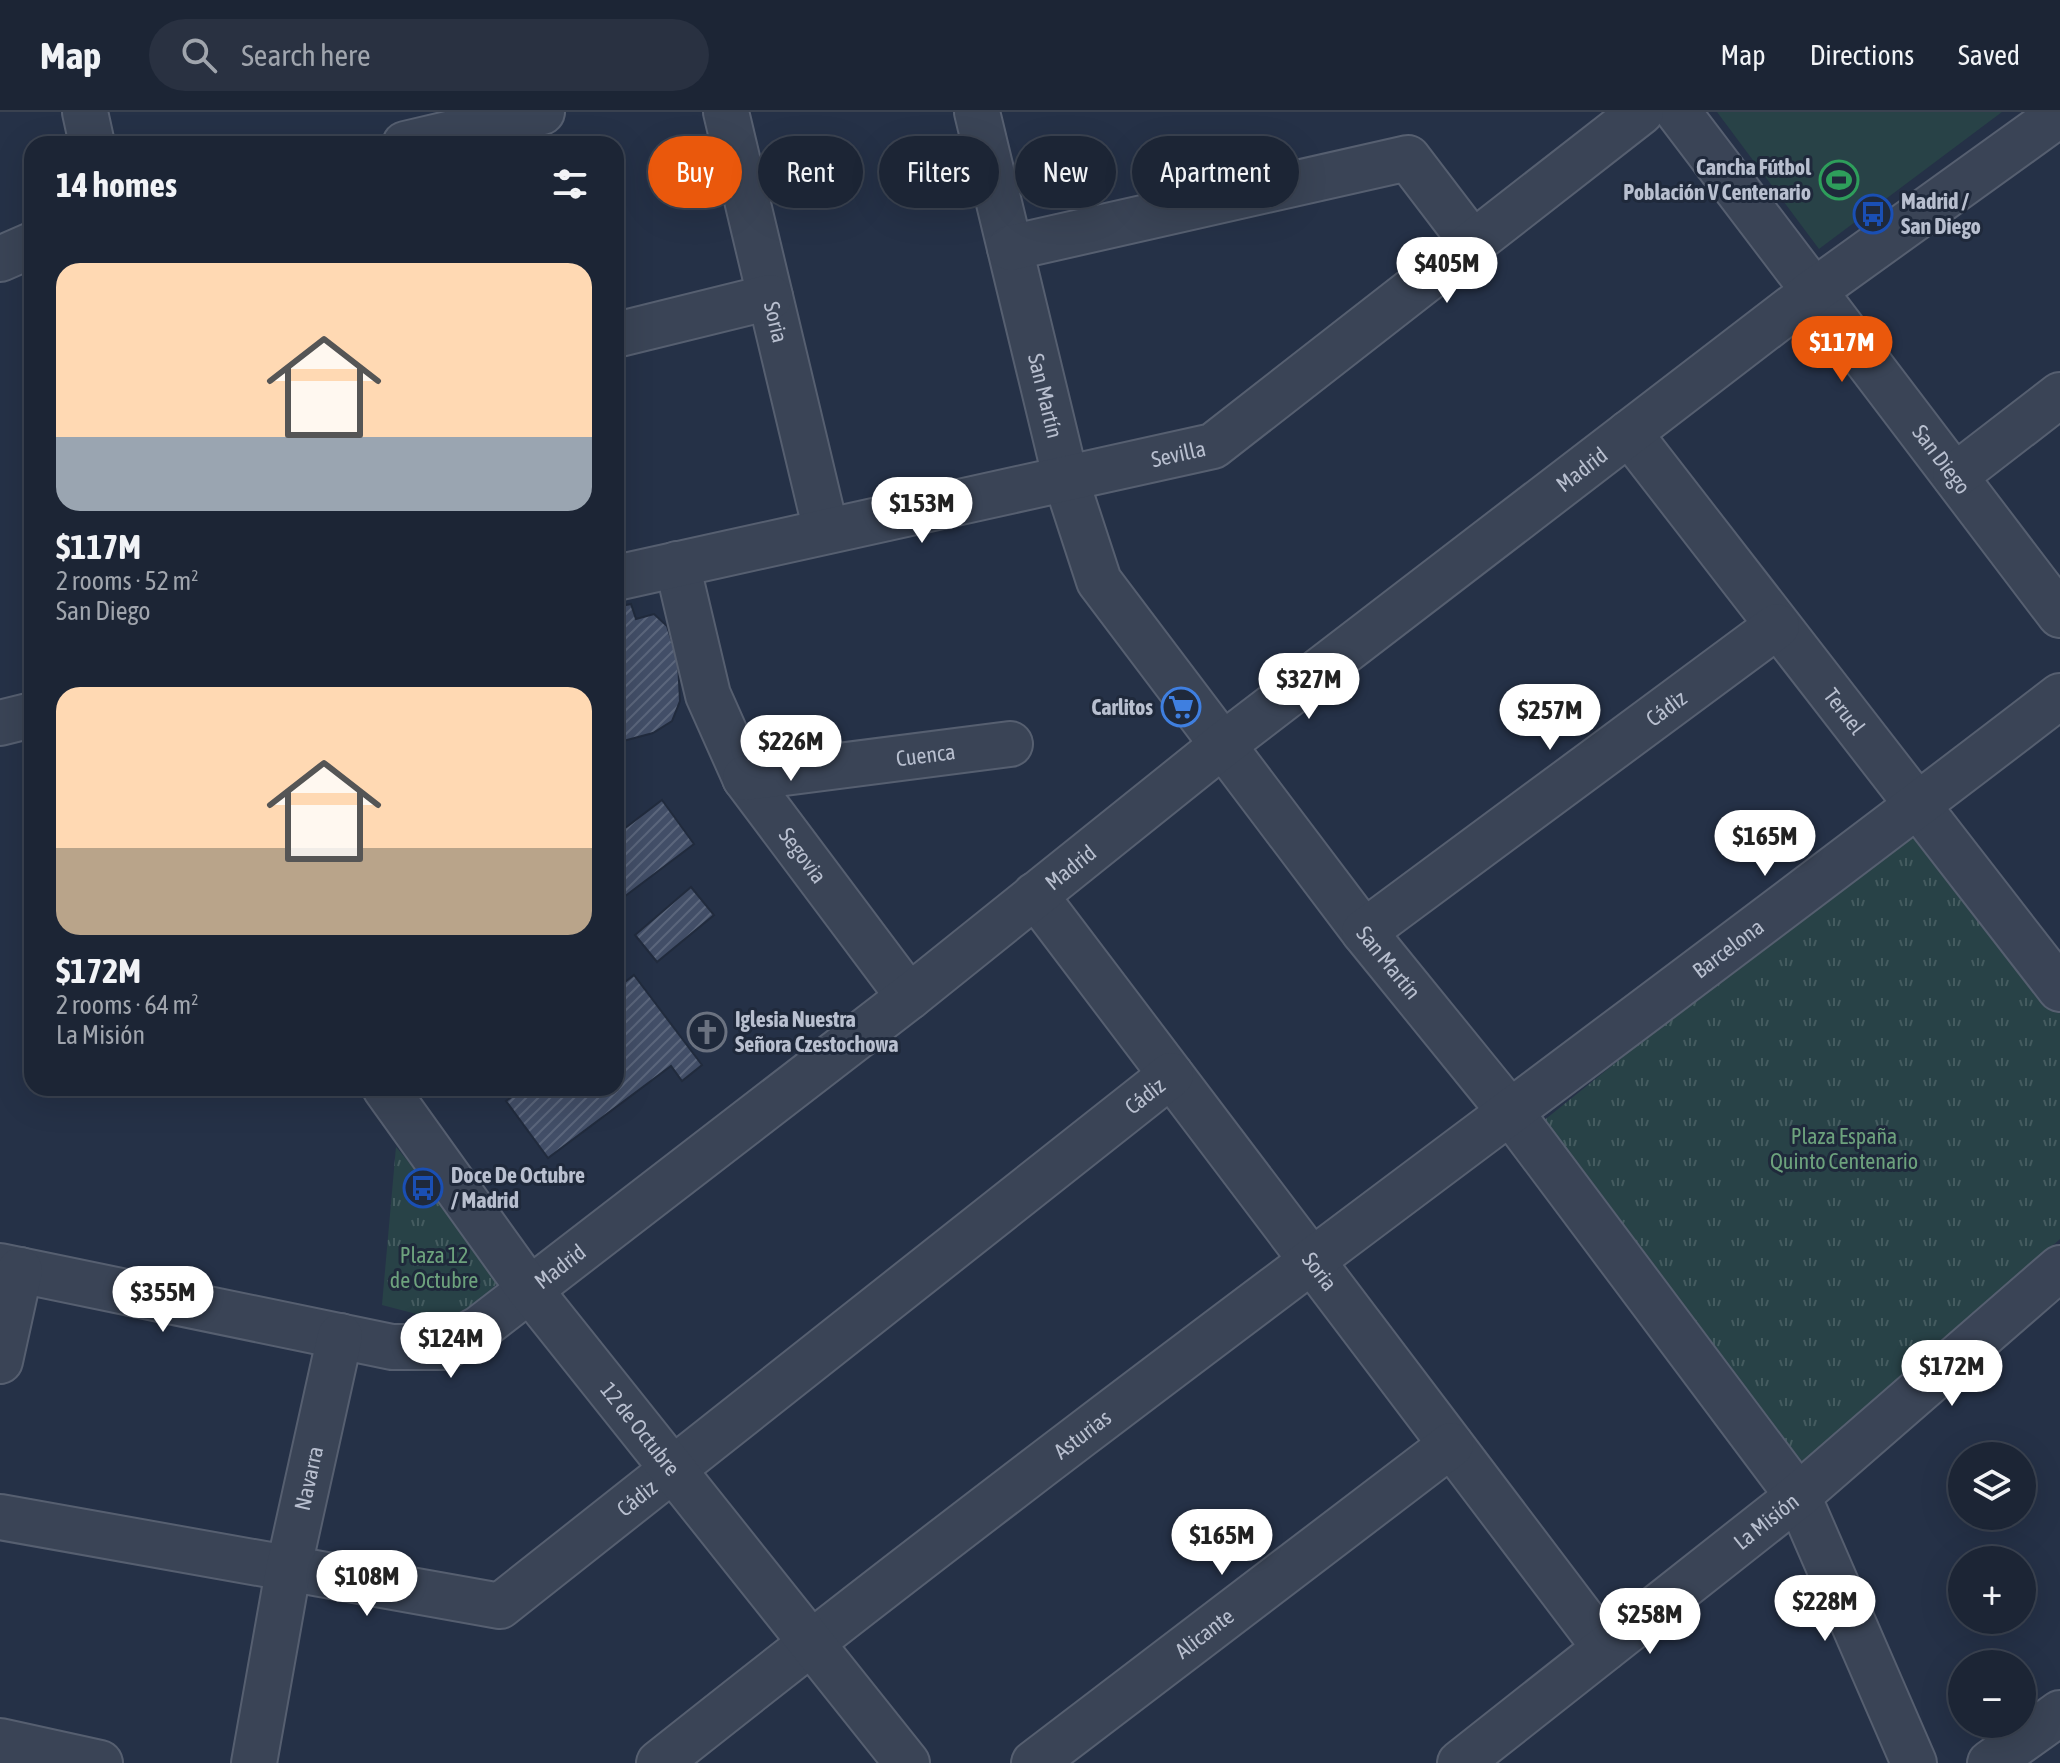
<!DOCTYPE html>
<meta charset="utf-8">
<style>
:root{--surface:#1c2535;--page:#293141;--text:#f1f3f6;--muted:#a0a5ad;--line:#3a4250;--accent:#ea580c}
body{margin:0;font-family:"Asap Condensed",sans-serif;background:var(--page);color:var(--text);height:100vh;display:flex;flex-direction:column;font-size:30px;white-space:nowrap}
*{box-sizing:border-box;margin:0}
p{font-size:26px;color:var(--muted)}
.icon{flex:none;width:44px;height:44px;fill:none;stroke:currentColor;stroke-width:2;stroke-linecap:round;stroke-linejoin:round}
.map{position:relative;flex:1;overflow:hidden}
.details{position:absolute;left:24px;top:24px;width:600px;height:960px;display:flex;flex-direction:column;background:var(--surface);border-radius:24px;box-shadow:0 8px 32px #0002,0 0 0 2px var(--line)}
.details>*{flex:none}
.top-card{position:absolute;left:648px;top:24px;width:760px;height:72px;display:flex;gap:16px}
.buttons{position:absolute;left:1948px;top:1330px;display:grid;gap:16px}
.buttons a{display:grid;place-items:center;width:88px;height:88px;border-radius:50%;background:var(--surface);box-shadow:0 8px 32px #0002,0 0 0 2px var(--line);font-size:40px}
.price{position:absolute;translate:-50% -68px;padding:0 18px;border-radius:28px;background:#fff;color:#222;font-size:26px;line-height:52px;filter:drop-shadow(0 2px 4px #0008)}
.price::after{content:'';position:absolute;left:50%;top:48px;width:24px;height:18px;margin-left:-12px;background:inherit;clip-path:polygon(0 0,100% 0,50% 100%)}
.price.current{background:var(--accent);color:#fff}
ul{padding:0;list-style:none}
li{display:grid;align-content:center;gap:16px;height:424px;padding:0 32px}
li span{display:grid;place-items:center;height:248px;border-radius:24px;color:#555}
li>.icon{margin-inline-start:auto}
span .icon{width:144px;height:144px;fill:#fffc;stroke-width:1}
li b{font-size:34px}
h2{display:flex;justify-content:space-between;align-items:center;height:96px;padding:0 32px;font-size:34px}
.pill{padding:0 28px;border-radius:36px;background:var(--surface);box-shadow:0 8px 32px #0002,0 0 0 2px var(--line);font-size:28px;line-height:72px}
.pill.current{background:var(--accent);color:#fff}
header{display:flex;align-items:center;gap:48px;box-sizing:border-box;height:112px;padding:0 40px;background:var(--surface);border-bottom:2px solid var(--line)}
header strong{font-size:38px}
nav{display:flex;gap:44px;margin-inline-start:auto;font-size:28px}
.search{width:560px;height:72px;background:var(--page);display:flex;align-items:center;gap:20px;box-sizing:border-box;padding:0 28px;border-radius:44px;color:var(--muted);font-size:30px}
.map>svg:first-child{display:block}
.park{fill:url(#park-tufts)}
.garden{fill:#284247}
.building{fill:url(#building-hatch);stroke:#212b3d;stroke-width:2}
.lines{fill:none;stroke-linecap:round;stroke-linejoin:round}
.minor-casing{stroke:#565f70;stroke-width:48}
.tertiary-casing{stroke:#565f70;stroke-width:48}
.minor{stroke:#3a4456;stroke-width:44}
.tertiary{stroke:#3a4456;stroke-width:44}
.labels{text-anchor:middle;stroke-width:6;stroke-linejoin:round;paint-order:stroke}
.poi-label{font-size:22px;font-weight:bold;fill:#b8bfcf;stroke:#1f293b;text-anchor:start}
.street-label{font-size:22px;fill:#b8bfcf;stroke:#1f293b}
.park-label{font-size:22px;fill:#6da27d;stroke:#1f293b}
</style>
<header>
<strong>Map</strong>
<div class="search"><svg class="icon" aria-label="search" viewBox="0 0 24 24"><circle cx="10" cy="10" r="6"/><path d="M15 15l6 6"/></svg>Search here</div>
<nav><a>Map</a><a>Directions</a><a>Saved</a></nav>
</header>
<div class="map">
<svg width="2060" height="1651" viewBox="0 0 2060 1651">
<defs>
<pattern id="park-tufts" width="24" height="20" patternUnits="userSpaceOnUse" patternTransform="scale(2)"><rect width="24" height="20" fill="#284247"/><path d="M3 7l-1-3M5 7V3M7 7l1-3M15 17l-1-3M17 17v-4M19 17l1-3" fill="none" stroke="#455c60"/></pattern>
<pattern id="building-hatch" width="6" height="6" patternUnits="userSpaceOnUse" patternTransform="scale(2)"><rect width="6" height="6" fill="#424e67"/><path d="M-1 1l2-2M0 6l6-6M5 7l2-2" fill="none" stroke="#5b667c"/></pattern>
</defs>
<rect width="100%" height="100%" fill="#253147"/>
<g class="park">
<path d="M1917,708L2060,893V1127L1803,1351L1542,1010Z"/>
<path d="M396,1035L505,1164L455,1212L382,1193Z"/>
</g>
<path class="garden" d="M1717,0H2002L1819,137Z"/>
<g class="building">
<path d="M631,492L636,507L654,502L667,514L678,549L680,589L672,609L653,621L616,631V495Z"/>
<path d="M662,688L694,732L616,791V723Z"/>
<path d="M691,775L714,803L657,850L635,823Z"/>
<path d="M634,863L702,953L682,969L671,954L548,1046L506,989L524,976H616V906L624,901L616,891V877Z"/>
</g>
<g class="lines">
<g class="minor-casing">
<g id="minor">
<path id="s1" d="M726,0L826,419"/>
<path id="s2" d="M977,0L1066,368L1099,469L1364,820L1511,1001L1798,1384L1914,1651"/>
<path id="s3" d="M1678,0L2060,503"/>
<path d="M405,32L542,0"/>
<path d="M1010,136L1408,46L1472,130"/>
<path d="M0,147L32,133"/>
<path d="M616,223L770,185"/>
<path id="s4" d="M1629,321L2060,877"/>
<path d="M1955,364L2060,283"/>
<path id="s5" d="M677,452L708,583L745,666L909,885"/>
<path id="s6" d="M616,466L1213,334L1641,0"/>
<path d="M0,611L32,603"/>
<path id="s7" d="M745,666L1010,632"/>
<path id="s8" d="M1035,783L1605,1536"/>
<path id="s9" d="M1364,820L1777,514"/>
<path id="s10" d="M0,1154L392,1235H445L480,1216L909,885L1224,632L1814,179L2060,2"/>
<path d="M0,1249L20,1158"/>
<path id="s11" d="M0,1405L500,1494L1171,963"/>
<path d="M0,1629L100,1651"/>
<path id="s12" d="M254,1651L288,1459L340,1224"/>
<path id="s13" d="M659,1651C1118,1285 1595,942 2060,584"/>
<path id="s14" d="M1034,1651L1451,1333"/>
<path d="M1990,1651L2060,1601"/>
</g>
</g>
<g class="tertiary-casing">
<g id="tertiary">
<path d="M85,0L92,32"/>
<path id="s15" d="M385,976L529,1177L907,1651"/>
<path id="s16" d="M1460,1651L1798,1384L2060,1156"/>
</g>
</g>
<use href="#minor" class="minor"/>
<use href="#tertiary" class="tertiary"/>
</g>
<defs>
<g id="stadium-ring" transform="scale(2)"><circle r="9.5" fill="#1f293b" stroke="#2e9e5b" stroke-width="1.5"/><path d="M0-5a6.5 5 0 1 0 0 10a6.5 5 0 1 0 0-10ZM-3.5-1.8h7v3.6h-7Z" fill="#2e9e5b"/></g>
<g id="bus-ring" transform="scale(2)"><circle r="9.5" fill="#1f293b" stroke="#1a4fb4" stroke-width="1.5"/><path d="M-5-6H5V4H4V6H2V4H-2V6H-4V4H-5ZM-3.5-4V0h7V-4ZM-3.5 1.2v1.5H-2V1.2ZM2 1.2v1.5H3.5V1.2Z" fill="#1a4fb4"/></g>
<g id="supermarket-ring" transform="scale(2)"><circle r="9.5" fill="#1f293b" stroke="#3f7fe0" stroke-width="1.5"/><path d="M-6-5.5h2.5l.6 2H6L4.5 2H-2.5L-4.4-4H-6ZM-1.5 3.2a1.3 1.3 0 1 0 .1 0ZM3 3.2a1.3 1.3 0 1 0 .1 0Z" fill="#3f7fe0"/></g>
<g id="church-ring" transform="scale(2)"><circle r="9.5" fill="#1f293b" stroke="#6b7280" stroke-width="1.5"/><path d="M-1.2-6h2.4v3.5h3.3v2.4h-3.3V6h-2.4V-.1h-3.3v-2.4h3.3Z" fill="#6b7280"/></g>
</defs>
<g fill-rule="evenodd">
<use href="#stadium-ring" x="1839" y="68"/>
<use href="#bus-ring" x="1873" y="102"/>
<use href="#supermarket-ring" x="1181" y="595"/>
<use href="#church-ring" x="707" y="920"/>
<use href="#bus-ring" x="423" y="1076"/>
</g>
<g class="labels">
<g class="poi-label">
<text x="1811" y="63" text-anchor="end">Cancha Fútbol<tspan x="1811" dy="25">Población V Centenario</tspan></text>
<text x="1901" y="97">Madrid /<tspan x="1901" dy="25">San Diego</tspan></text>
<text x="1153" y="603" text-anchor="end">Carlitos</text>
<text x="735" y="915">Iglesia Nuestra<tspan x="735" dy="25">Señora Czestochowa</tspan></text>
<text x="451" y="1071">Doce De Octubre<tspan x="451" dy="25">/ Madrid</tspan></text>
</g>
<g class="street-label">
<text dy="8" stroke="none"><textPath href="#s1" startOffset="216">Soria</textPath></text>
<text dy="8" stroke="none"><textPath href="#s2" startOffset="292">San Martín</textPath></text>
<text dy="8" stroke="none"><textPath href="#s6" startOffset="576">Sevilla</textPath></text>
<text dy="8" stroke="none"><textPath href="#s3" startOffset="436">San Diego</textPath></text>
<text dy="8" stroke="none"><textPath href="#s10" startOffset="1890">Madrid</textPath></text>
<text dy="8" stroke="none"><textPath href="#s9" startOffset="376">Cádiz</textPath></text>
<text dy="8" stroke="none"><textPath href="#s4" startOffset="352">Teruel</textPath></text>
<text dy="8" stroke="none"><textPath href="#s7" startOffset="182">Cuenca</textPath></text>
<text dy="8" stroke="none"><textPath href="#s5" startOffset="322">Segovia</textPath></text>
<text dy="8" stroke="none"><textPath href="#s10" startOffset="1242">Madrid</textPath></text>
<text dy="8" stroke="none"><textPath href="#s13" startOffset="1344">Barcelona</textPath></text>
<text dy="8" stroke="none"><textPath href="#s2" startOffset="964">San Martín</textPath></text>
<text dy="8" stroke="none"><textPath href="#s11" startOffset="1330">Cádiz</textPath></text>
<text dy="8" stroke="none"><textPath href="#s10" startOffset="594">Madrid</textPath></text>
<text dy="8" stroke="none"><textPath href="#s8" startOffset="472">Soria</textPath></text>
<text dy="8" stroke="none"><textPath href="#s15" startOffset="426">12 de Octubre</textPath></text>
<text dy="8" stroke="none"><textPath href="#s13" startOffset="536">Asturias</textPath></text>
<text dy="8" stroke="none"><textPath href="#s12" startOffset="290">Navarra</textPath></text>
<text dy="8" stroke="none"><textPath href="#s11" startOffset="682">Cádiz</textPath></text>
<text dy="8" stroke="none"><textPath href="#s16" startOffset="390">La Misión</textPath></text>
<text dy="8" stroke="none"><textPath href="#s14" startOffset="214">Alicante</textPath></text>
</g>
<g class="park-label">
<text x="1844" y="1032">Plaza España<tspan x="1844" dy="25">Quinto Centenario</tspan></text>
<text x="434" y="1151">Plaza 12<tspan x="434" dy="25">de Octubre</tspan></text>
</g>
</g>
</svg>
<div class="buttons">
<a><svg class="icon" aria-label="layers" viewBox="0 0 24 24"><path d="M12 4l9 5-9 5-9-5zM3 14l9 5 9-5"/></svg></a>
<a>+</a>
<a>−</a>
</div>
<b class="price" style="left:1447px;top:193px">$405M</b>
<b class="price current" style="left:1842px;top:272px">$117M</b>
<b class="price" style="left:922px;top:433px">$153M</b>
<b class="price" style="left:1309px;top:609px">$327M</b>
<b class="price" style="left:1550px;top:640px">$257M</b>
<b class="price" style="left:791px;top:671px">$226M</b>
<b class="price" style="left:1765px;top:766px">$165M</b>
<b class="price" style="left:163px;top:1222px">$355M</b>
<b class="price" style="left:451px;top:1268px">$124M</b>
<b class="price" style="left:1952px;top:1296px">$172M</b>
<b class="price" style="left:1222px;top:1465px">$165M</b>
<b class="price" style="left:367px;top:1506px">$108M</b>
<b class="price" style="left:1825px;top:1531px">$228M</b>
<b class="price" style="left:1650px;top:1544px">$258M</b>
<div class="top-card">
<a class="pill current">Buy</a>
<a class="pill">Rent</a>
<a class="pill">Filters</a>
<a class="pill">New</a>
<a class="pill">Apartment</a>
</div>
<section class="details">
<h2>14 homes<svg class="icon" aria-label="filters" viewBox="0 0 24 24"><path d="M4 7h16M4 17h16"/><circle cx="9" cy="7" r="2"/><circle cx="15" cy="17" r="2"/></svg></h2>
<ul>
<li><span style="background:linear-gradient(#ffd9b3 70%,#9aa5b1 0)"><svg class="icon" aria-label="home" viewBox="0 0 24 24"><path d="M3 11l9-7 9 7M6 9v11h12V9"/></svg></span><div><b>$117M</b><p>2 rooms · 52 m²</p><p>San Diego</p></div></li>
<li><span style="background:linear-gradient(#ffd9b3 65%,#b9a48a 0)"><svg class="icon" aria-label="home" viewBox="0 0 24 24"><path d="M3 11l9-7 9 7M6 9v11h12V9"/></svg></span><div><b>$172M</b><p>2 rooms · 64 m²</p><p>La Misión</p></div></li>
</ul>
</section>
</div>
